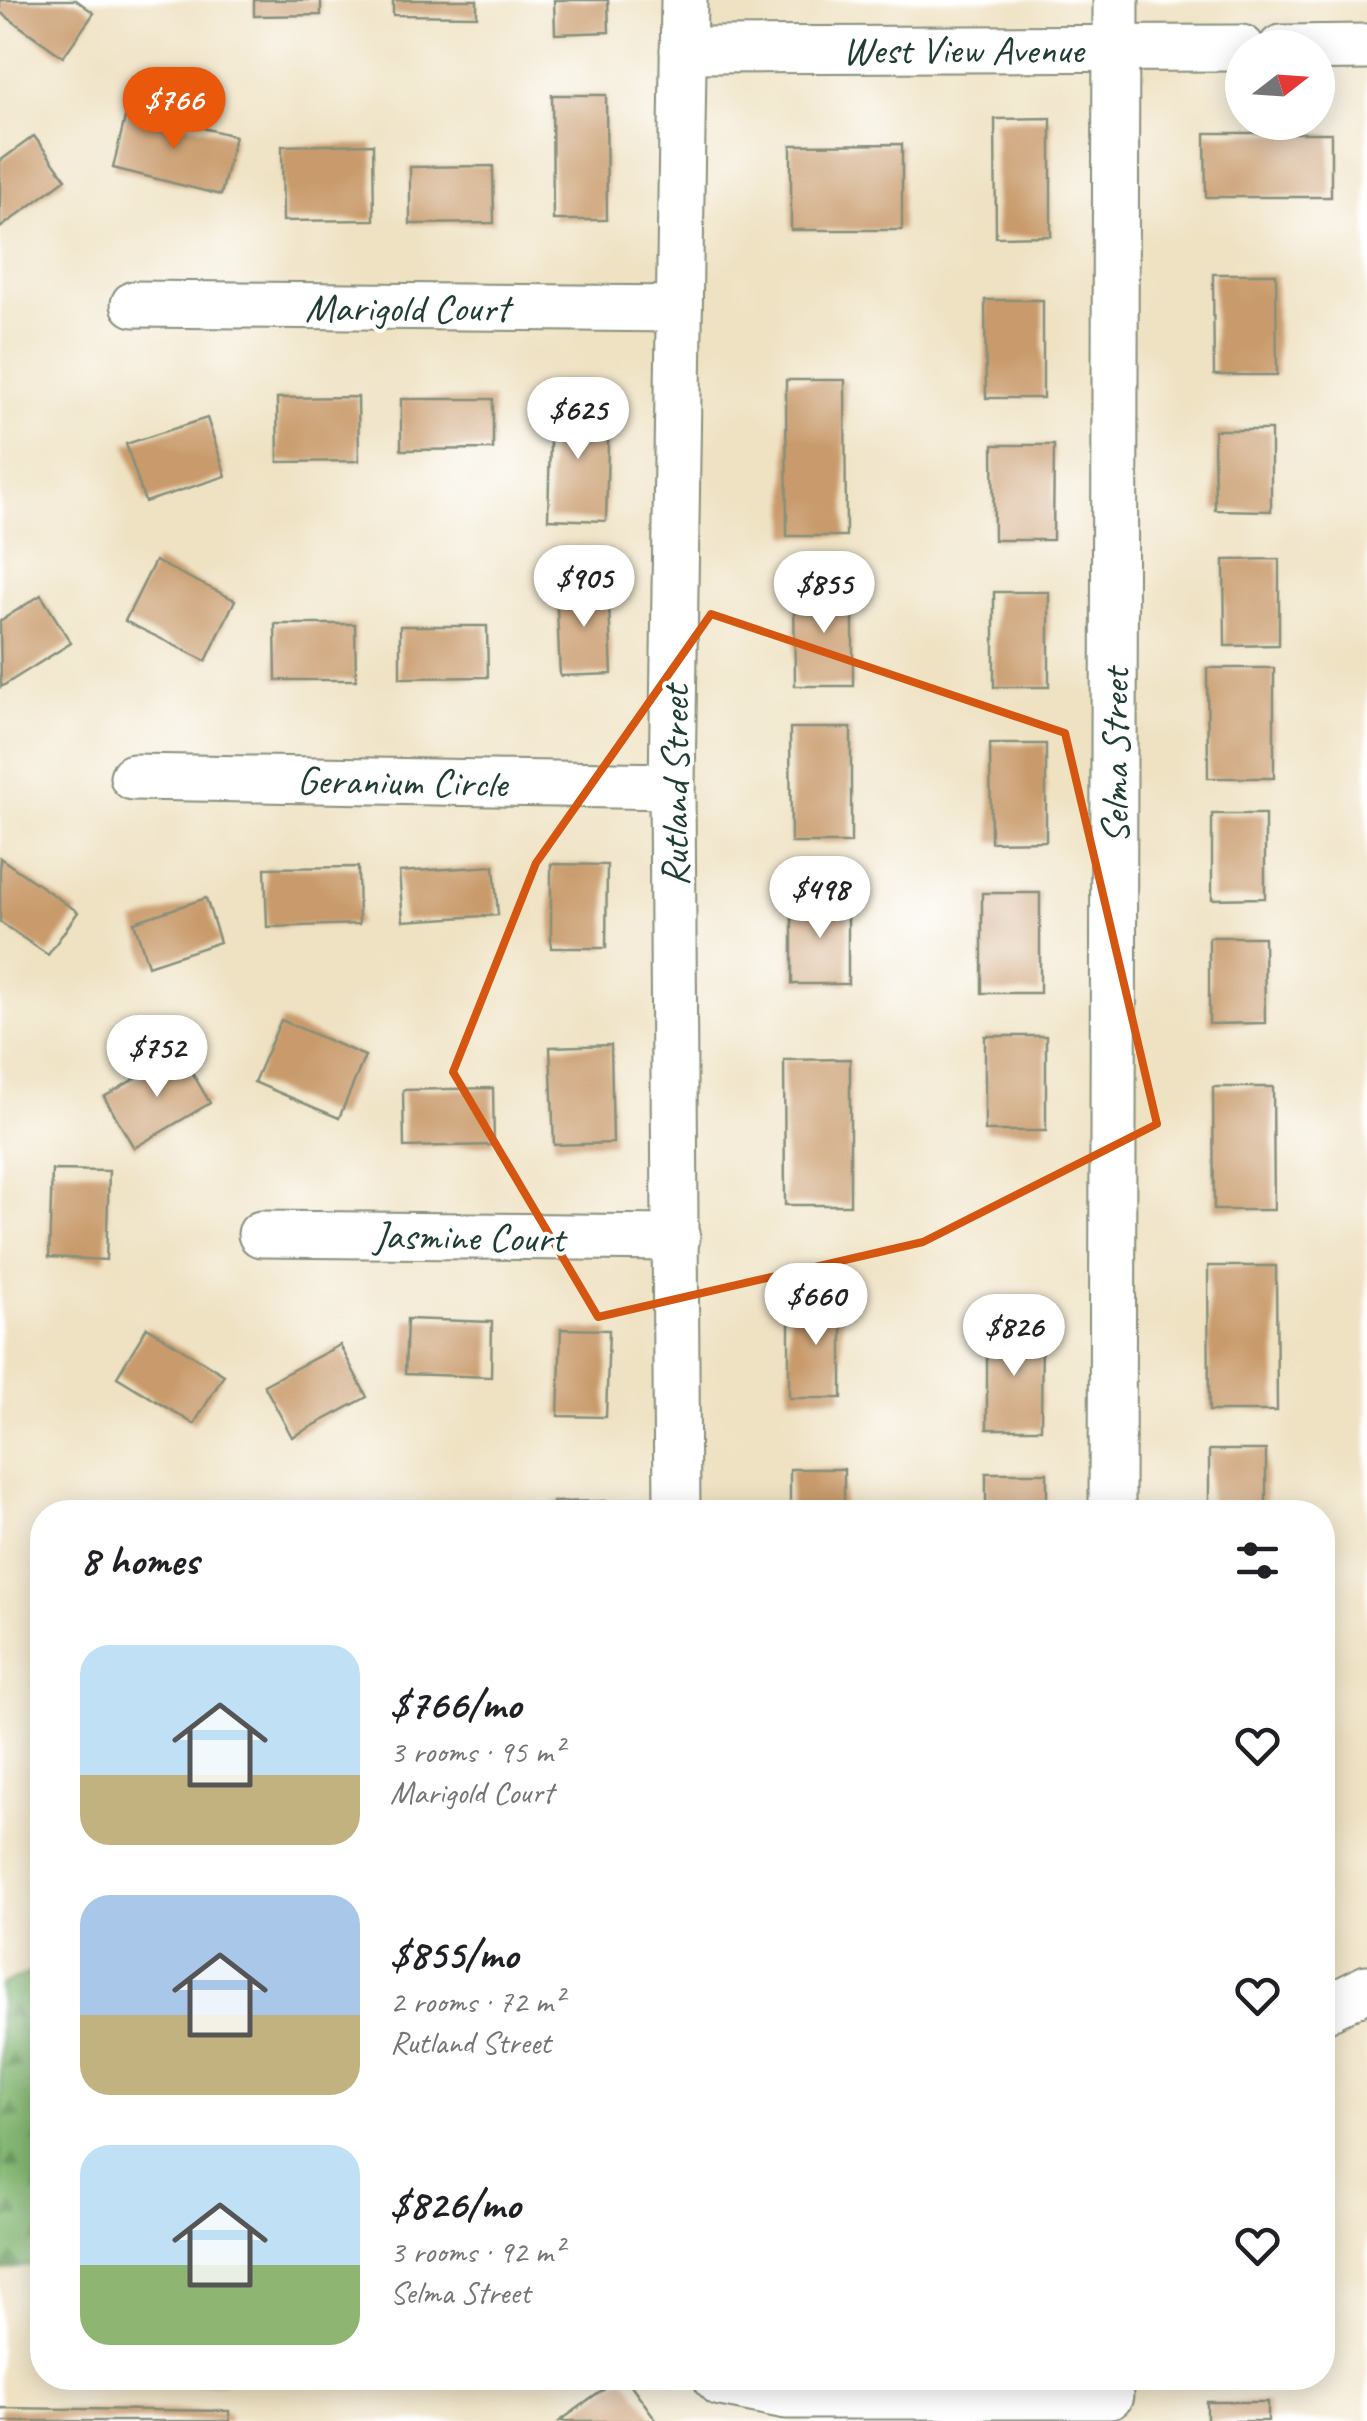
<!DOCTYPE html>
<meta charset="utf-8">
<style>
:root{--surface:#fff;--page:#f2f2f2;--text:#202124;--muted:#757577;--accent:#ea580c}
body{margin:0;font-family:Caveat,sans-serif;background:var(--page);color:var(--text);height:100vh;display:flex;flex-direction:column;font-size:38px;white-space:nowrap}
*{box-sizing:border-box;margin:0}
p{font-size:32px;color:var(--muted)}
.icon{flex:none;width:55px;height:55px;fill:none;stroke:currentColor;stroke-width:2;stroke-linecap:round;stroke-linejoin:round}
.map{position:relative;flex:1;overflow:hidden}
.details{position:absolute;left:30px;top:1500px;width:1305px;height:890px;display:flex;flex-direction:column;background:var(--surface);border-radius:40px;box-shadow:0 5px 25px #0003}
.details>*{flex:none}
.needle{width:65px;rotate:73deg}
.fabs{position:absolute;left:1225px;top:30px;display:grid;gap:20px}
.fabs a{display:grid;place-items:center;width:110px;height:110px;border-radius:50%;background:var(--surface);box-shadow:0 5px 25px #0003;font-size:50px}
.price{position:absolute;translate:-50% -85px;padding:0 22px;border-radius:35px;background:#fff;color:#222;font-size:32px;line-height:65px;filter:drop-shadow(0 2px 5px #0008)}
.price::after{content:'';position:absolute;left:50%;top:60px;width:30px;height:22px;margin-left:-15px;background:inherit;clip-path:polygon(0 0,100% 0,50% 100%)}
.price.active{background:var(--accent);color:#fff}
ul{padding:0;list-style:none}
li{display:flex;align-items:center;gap:30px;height:250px;padding:0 50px}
li span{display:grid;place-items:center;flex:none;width:280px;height:200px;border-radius:30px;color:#555}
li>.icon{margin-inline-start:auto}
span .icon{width:120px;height:120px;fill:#fffc;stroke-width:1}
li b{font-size:42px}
h2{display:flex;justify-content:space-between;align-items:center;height:120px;padding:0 50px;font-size:42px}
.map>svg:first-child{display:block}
.forest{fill:url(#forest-firs);stroke:#527a53;stroke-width:2.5}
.building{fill:#c99b6c}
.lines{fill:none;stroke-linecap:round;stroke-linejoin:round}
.street-casing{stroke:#87907c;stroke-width:49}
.street{stroke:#fff;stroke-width:45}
.marked{fill:none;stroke:#d45610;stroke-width:8;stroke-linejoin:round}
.labels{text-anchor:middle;stroke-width:8;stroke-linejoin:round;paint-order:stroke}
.street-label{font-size:40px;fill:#1f3d34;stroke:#fff}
</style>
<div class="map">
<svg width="1367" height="2421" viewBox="0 0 1367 2421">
<defs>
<pattern id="forest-firs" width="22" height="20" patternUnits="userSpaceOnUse" patternTransform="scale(2.5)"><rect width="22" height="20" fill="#84b772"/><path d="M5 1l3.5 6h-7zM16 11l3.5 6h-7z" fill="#6b965e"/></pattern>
</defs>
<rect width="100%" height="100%" fill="#fff"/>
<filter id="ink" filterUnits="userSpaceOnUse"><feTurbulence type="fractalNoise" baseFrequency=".01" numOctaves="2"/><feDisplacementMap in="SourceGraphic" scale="20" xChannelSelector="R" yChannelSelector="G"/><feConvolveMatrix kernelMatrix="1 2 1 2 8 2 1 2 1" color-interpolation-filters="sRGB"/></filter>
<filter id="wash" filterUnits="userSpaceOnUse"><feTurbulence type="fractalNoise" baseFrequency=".0048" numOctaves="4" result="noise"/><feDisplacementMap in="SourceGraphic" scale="40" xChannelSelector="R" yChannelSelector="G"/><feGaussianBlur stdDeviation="2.25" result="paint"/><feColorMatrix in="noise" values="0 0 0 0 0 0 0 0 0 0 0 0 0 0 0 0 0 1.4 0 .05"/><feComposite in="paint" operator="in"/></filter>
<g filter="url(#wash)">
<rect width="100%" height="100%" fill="#efe2c3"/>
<path class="forest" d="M42,1968V2263L0,2271V1985Z"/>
<g id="blocks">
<g class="building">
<path d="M0,0H76L94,13L63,57L0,12Z"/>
<path d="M254,0H321V15L254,16Z"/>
<path d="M393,0H477V16L393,15Z"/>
<path d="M554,0H608L609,32L555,34Z"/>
<path d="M552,95H606L607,220H553Z"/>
<path d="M127,109L235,136L221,195L113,168Z"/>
<path d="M1051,118V236L996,237L995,119Z"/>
<path d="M1205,133H1331V197H1206Z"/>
<path d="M34,136L66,179L0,228V161Z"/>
<path d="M373,144L374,220L283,221L282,146Z"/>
<path d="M902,144V230H791V145Z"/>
<path d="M493,166L494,223L410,224V167Z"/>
<path d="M1213,274H1276L1277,375H1214Z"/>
<path d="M985,300H1043V398H986Z"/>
<path d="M786,380H845L846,536H787Z"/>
<path d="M358,397L359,461L278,462L277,398Z"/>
<path d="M401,399H493V449L401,450Z"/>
<path d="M551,403L609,405L606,521L548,519Z"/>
<path d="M207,418L226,476L145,502L126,444Z"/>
<path d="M1214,430H1271V511L1215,510Z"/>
<path d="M993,445H1054L1053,540H994Z"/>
<path d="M1279,559V645L1225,646L1224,560Z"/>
<path d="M155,561L235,600L206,661L125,621Z"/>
<path d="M608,584L612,674L560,676L556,586Z"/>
<path d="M794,587H853V686H795Z"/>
<rect x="994" y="592" width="55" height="95"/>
<path d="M41,595L71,643L1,687L0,621Z"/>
<path d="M275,624H355L356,680H276Z"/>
<path d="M400,626H487L488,677L400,678Z"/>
<path d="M1207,668H1274V778H1208Z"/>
<path d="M790,728H851V843H791Z"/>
<path d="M990,744H1046V841L991,842Z"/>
<path d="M1212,814H1265V898L1212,899Z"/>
<path d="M0,858L78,912L48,955L0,922Z"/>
<path d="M551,864L607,865L606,948H551Z"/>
<path d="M494,866L498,915L403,921L399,872Z"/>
<path d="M358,867L359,924L267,927L265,868Z"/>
<rect x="982" y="893" width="58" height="100"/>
<path d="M206,898L220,942L148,966L134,922Z"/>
<path d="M848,898V984H792V899Z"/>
<path d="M1209,937H1264L1265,1023L1209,1024Z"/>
<path d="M281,1020L365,1056L339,1118L254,1082Z"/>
<rect x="985" y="1036" width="61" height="95"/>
<path d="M611,1045L613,1143L554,1145L550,1047Z"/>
<path d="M180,1052L210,1103L134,1148L104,1097Z"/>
<path d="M850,1059V1205H785L784,1060Z"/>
<path d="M1213,1087H1273L1274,1210H1214Z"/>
<path d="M493,1088L494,1145L404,1147L403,1090Z"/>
<path d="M52,1170L109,1171L106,1260L49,1257Z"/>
<path d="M1208,1266H1276L1277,1411H1209Z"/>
<rect x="789" y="1297" width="53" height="101"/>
<path d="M407,1319L492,1322L491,1377L405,1374Z"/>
<path d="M147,1327L224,1375L194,1424L117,1377Z"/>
<path d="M561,1329L609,1330L606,1417L558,1416Z"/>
<path d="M987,1329H1042L1041,1429H987Z"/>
<path d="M340,1345L367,1397L292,1437L264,1385Z"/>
<rect x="1209" y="1450" width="57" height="62"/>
<rect x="790" y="1469" width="54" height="43"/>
<rect x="986" y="1473" width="61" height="39"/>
<path d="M606,1501L607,1512H553V1502Z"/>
<path d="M118,2378H225V2383L118,2386Z"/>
<path d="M620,2378H626L657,2421H560Z"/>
<rect x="1207" y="2402" width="61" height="19"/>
<path d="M0,2408L229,2411L230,2421H0Z"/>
</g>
</g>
</g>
<g filter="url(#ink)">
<use href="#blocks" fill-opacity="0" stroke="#87907c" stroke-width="2.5"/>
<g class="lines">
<g class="street-casing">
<g id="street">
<path d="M1281,48L1367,47"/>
<path d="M683,50L1242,48"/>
<path d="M134,304L679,309"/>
<path d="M133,777L672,786"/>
<path d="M261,1234L677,1238"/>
<path d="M677,1512L672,786L684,0"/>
<path d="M1112,1512L1116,0"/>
<path d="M1322,2011L1367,1988"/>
<path d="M716,2378L721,2383L786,2396H1110"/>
</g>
</g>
<use href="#street" class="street"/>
</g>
</g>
<path class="marked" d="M711,614L1065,733L1157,1124L923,1242L598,1317L453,1072L536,863Z"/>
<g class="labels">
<g class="street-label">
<text x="963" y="63">West View Avenue</text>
<text x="407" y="321">Marigold Court</text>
<text transform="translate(1114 756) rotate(-90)" y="14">Selma Street</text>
<text transform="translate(402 781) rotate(1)" y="14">Geranium Circle</text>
<text transform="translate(674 786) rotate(-90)" y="14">Rutland Street</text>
<text transform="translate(469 1236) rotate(1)" y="14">Jasmine Court</text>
</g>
</g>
</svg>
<div class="fabs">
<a><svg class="needle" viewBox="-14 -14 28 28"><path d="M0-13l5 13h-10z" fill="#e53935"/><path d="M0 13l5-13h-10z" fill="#757577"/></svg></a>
</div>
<b class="price active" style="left:174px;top:152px">$766</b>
<b class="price" style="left:578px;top:462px">$625</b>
<b class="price" style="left:584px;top:630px">$905</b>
<b class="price" style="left:824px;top:636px">$855</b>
<b class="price" style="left:820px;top:941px">$498</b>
<b class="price" style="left:157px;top:1100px">$752</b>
<b class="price" style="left:816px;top:1348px">$660</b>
<b class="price" style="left:1014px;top:1379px">$826</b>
<section class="details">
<h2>8 homes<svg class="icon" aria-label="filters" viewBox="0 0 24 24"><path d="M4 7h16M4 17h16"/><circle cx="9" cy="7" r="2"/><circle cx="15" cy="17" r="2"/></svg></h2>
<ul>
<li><span style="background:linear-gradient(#bfe0f5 65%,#c2b280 0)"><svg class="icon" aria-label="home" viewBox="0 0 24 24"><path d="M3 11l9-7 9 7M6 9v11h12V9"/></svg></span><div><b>$766/mo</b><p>3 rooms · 95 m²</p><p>Marigold Court</p></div><svg class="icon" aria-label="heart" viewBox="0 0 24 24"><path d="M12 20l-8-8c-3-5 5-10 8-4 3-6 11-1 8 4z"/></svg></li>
<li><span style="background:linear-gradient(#a9c7e8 60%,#c2b280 0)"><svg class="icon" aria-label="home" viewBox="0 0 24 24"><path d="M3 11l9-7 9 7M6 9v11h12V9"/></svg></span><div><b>$855/mo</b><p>2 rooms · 72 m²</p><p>Rutland Street</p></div><svg class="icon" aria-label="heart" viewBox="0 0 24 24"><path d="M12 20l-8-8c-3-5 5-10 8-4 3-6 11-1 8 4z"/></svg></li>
<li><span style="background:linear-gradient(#bfe0f5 60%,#8fb573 0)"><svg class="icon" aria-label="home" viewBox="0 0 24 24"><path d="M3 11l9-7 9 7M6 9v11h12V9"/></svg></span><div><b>$826/mo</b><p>3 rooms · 92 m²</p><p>Selma Street</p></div><svg class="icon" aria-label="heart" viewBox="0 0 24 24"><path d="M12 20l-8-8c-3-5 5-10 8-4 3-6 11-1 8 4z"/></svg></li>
</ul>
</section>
</div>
